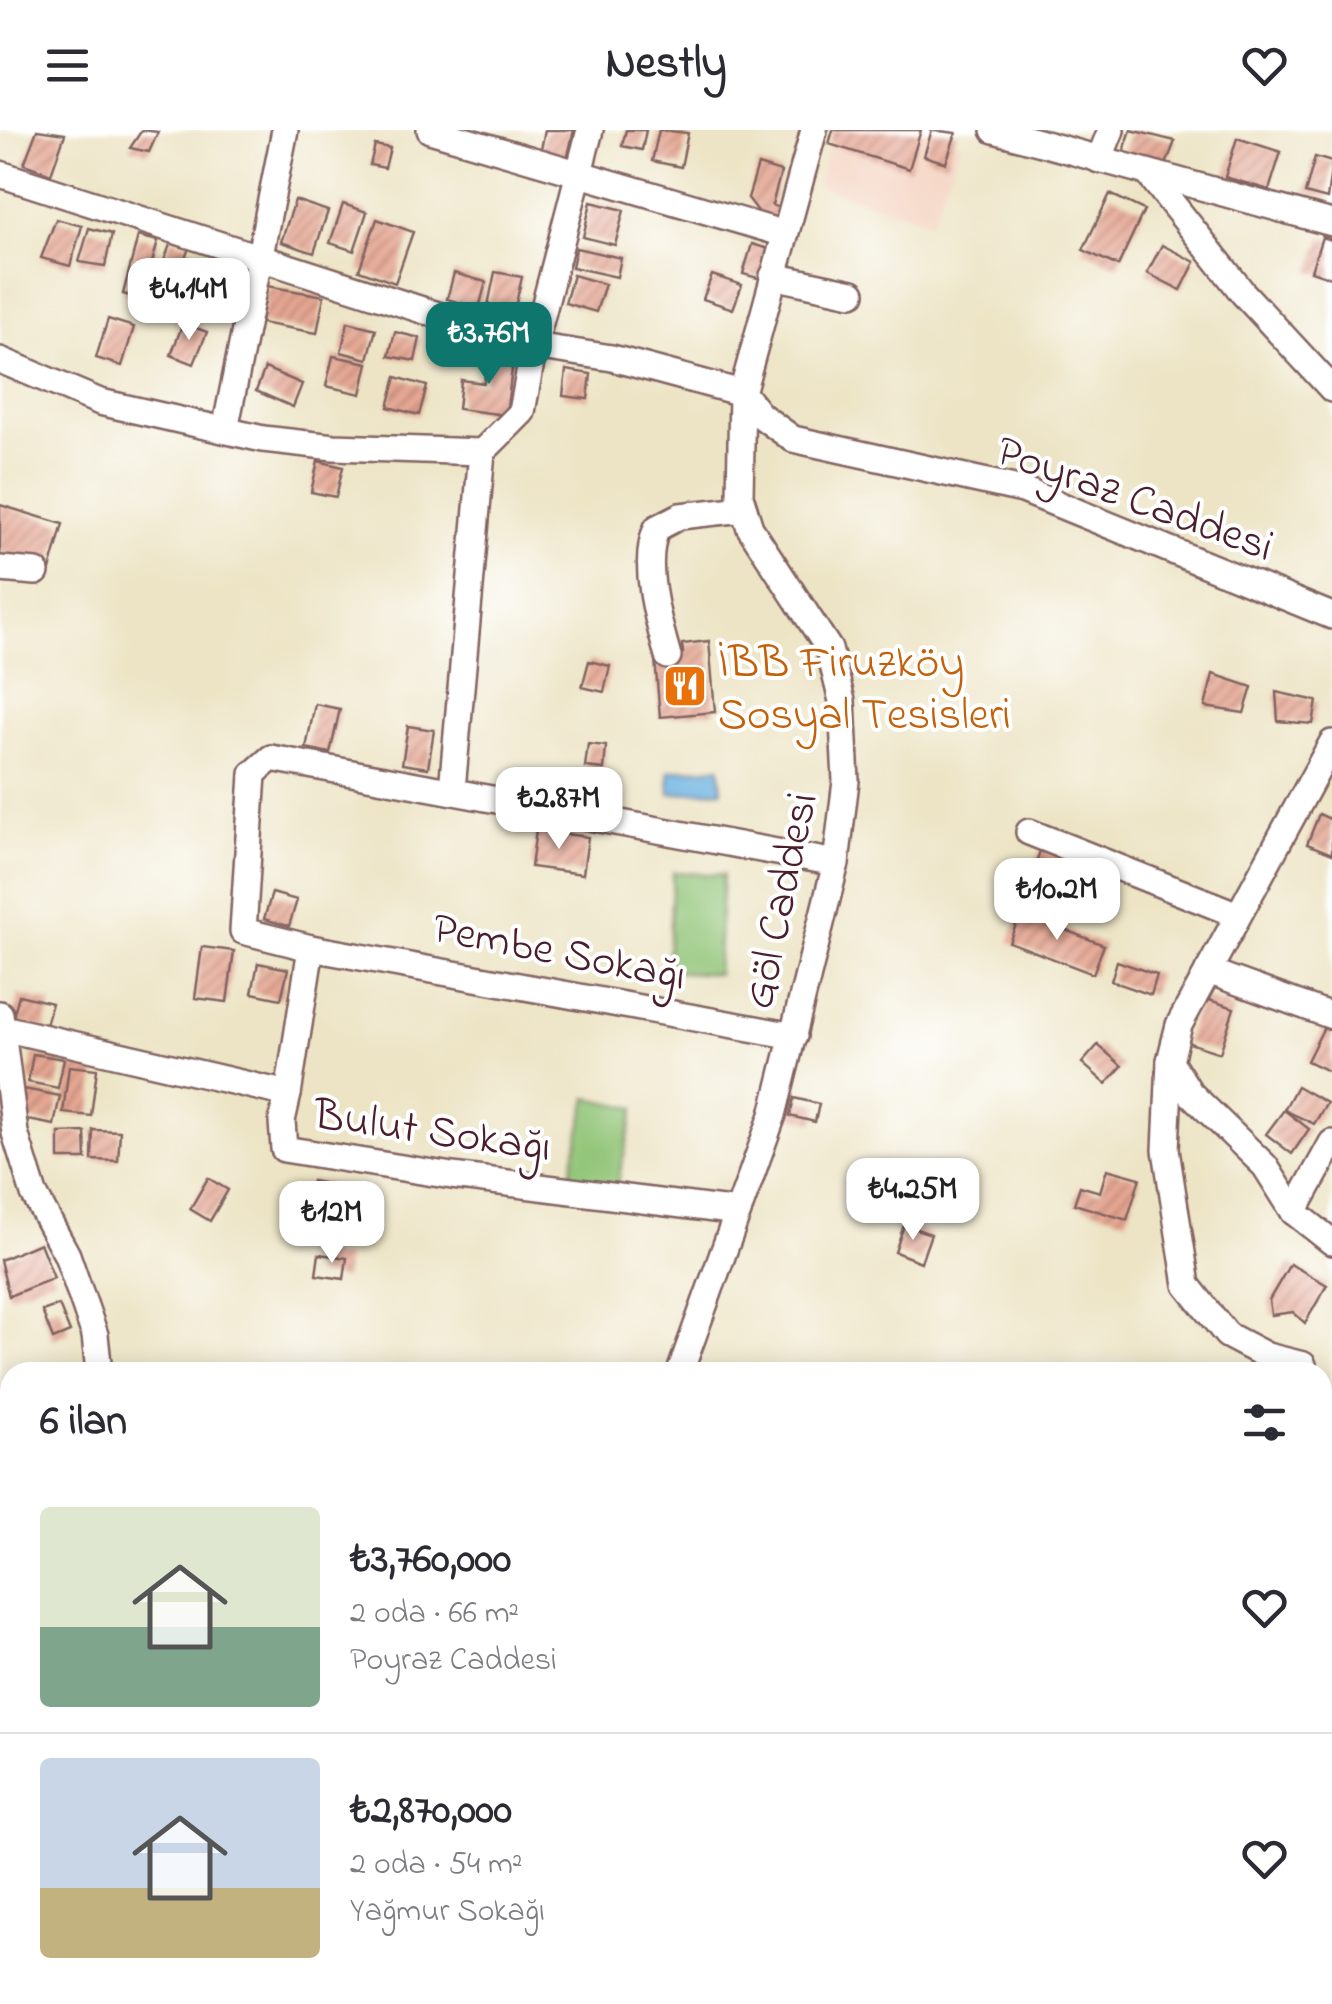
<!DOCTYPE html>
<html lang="tr">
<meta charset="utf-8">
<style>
:root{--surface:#fff;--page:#f2f2f3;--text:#2b2b33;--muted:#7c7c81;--line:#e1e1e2;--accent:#0f766e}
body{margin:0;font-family:"Indie Flower",sans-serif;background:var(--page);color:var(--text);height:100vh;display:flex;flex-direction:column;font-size:38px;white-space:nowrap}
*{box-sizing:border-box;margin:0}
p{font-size:32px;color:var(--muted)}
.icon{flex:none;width:55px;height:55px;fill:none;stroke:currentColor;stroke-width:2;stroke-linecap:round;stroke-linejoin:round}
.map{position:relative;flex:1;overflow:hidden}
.panel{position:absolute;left:0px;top:1232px;width:1332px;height:642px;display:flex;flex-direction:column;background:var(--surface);border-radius:30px 30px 0 0;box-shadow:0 5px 25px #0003}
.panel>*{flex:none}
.price{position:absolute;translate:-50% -85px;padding:0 22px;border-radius:20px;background:#fff;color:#222;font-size:32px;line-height:65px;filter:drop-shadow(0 2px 5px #0008)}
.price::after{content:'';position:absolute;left:50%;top:60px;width:30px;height:22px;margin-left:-15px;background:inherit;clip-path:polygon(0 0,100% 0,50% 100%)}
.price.active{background:var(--accent);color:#fff}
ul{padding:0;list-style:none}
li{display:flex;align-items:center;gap:30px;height:250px;padding:0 40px}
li+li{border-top:2px solid var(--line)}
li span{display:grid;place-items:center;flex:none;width:280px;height:200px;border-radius:10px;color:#555}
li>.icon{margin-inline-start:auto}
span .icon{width:120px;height:120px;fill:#fffc;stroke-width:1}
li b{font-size:42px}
h2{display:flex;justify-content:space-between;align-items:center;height:120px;padding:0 40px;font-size:42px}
header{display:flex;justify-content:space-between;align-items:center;height:130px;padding:0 40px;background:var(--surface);font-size:45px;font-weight:700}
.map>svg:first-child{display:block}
.built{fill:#f4d3c0}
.park{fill:#8fc374;stroke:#6c7150;stroke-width:2.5}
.water{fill:#67b0df;stroke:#586885;stroke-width:2.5}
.building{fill:url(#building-hatch)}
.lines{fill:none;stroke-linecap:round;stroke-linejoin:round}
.minor-casing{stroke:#836461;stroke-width:30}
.minor{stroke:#fff;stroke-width:25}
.labels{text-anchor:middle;stroke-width:8;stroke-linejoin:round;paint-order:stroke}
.street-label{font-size:45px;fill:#4a1f2b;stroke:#fff}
.food-label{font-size:45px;fill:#c56008;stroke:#fff;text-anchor:start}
</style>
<header><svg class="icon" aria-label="menu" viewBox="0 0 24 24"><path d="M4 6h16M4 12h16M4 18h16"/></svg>Nestly<svg class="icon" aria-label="heart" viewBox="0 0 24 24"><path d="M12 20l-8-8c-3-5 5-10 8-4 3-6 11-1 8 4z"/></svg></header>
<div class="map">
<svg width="1332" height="1874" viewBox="0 0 1332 1874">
<defs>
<pattern id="building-hatch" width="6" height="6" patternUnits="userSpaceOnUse" patternTransform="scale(2.5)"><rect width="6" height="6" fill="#e5a692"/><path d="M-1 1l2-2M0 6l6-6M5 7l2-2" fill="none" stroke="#bc8777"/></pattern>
</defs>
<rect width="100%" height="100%" fill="#fff"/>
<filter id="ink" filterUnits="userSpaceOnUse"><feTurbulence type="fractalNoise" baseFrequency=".01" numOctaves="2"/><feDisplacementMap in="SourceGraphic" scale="20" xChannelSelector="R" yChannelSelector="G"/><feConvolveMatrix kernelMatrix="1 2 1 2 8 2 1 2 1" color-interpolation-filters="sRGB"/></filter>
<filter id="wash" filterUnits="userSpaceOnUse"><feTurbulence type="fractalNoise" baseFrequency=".0048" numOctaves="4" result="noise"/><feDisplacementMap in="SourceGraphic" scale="40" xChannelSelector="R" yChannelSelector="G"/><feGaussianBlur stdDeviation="2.25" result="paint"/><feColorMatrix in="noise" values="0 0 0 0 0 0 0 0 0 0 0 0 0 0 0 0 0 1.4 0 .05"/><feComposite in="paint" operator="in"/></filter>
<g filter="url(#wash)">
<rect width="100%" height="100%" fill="#ede4c5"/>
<path class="built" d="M834,0H923L961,13L931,92L817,56Z"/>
<g class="park">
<path d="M673,742L723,745L717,844L667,841Z"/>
<path d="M588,968L635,978L616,1059L569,1048Z"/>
</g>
<path class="water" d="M720,637L722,660L670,664L669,641Z"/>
<g id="blocks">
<g class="building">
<path d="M37,0L65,4L51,44L24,34Z"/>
<path d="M142,0L158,2L149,22L130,18Z"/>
<path d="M545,0H574L567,30L540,24Z"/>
<path d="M626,0H646L642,20L622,16Z"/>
<path d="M659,0L688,3L681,37L652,31Z"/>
<path d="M833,0H921L909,39L829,14Z"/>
<path d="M932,0L956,3L946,33L924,26Z"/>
<path d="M1131,0L1175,11L1164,40L1122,26Z"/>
<path d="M1237,8L1281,22L1269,60L1225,47Z"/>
<path d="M375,15L390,18L385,38L370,35Z"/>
<path d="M1315,27L1332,32L1327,69L1305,63Z"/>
<path d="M758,35L781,42L772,75L781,79L778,91L761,85L748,68Z"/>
<path d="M1110,64L1144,80L1118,136L1083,120Z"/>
<path d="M295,70L328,81L314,123L281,112Z"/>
<path d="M591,72L624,80L615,115L583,107Z"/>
<path d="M343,74L367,82L354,121L330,113Z"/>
<path d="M56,89L82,96L70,136L41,128Z"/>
<path d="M377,89L413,102L395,153L359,140Z"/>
<path d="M89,98L112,104L105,136L79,132Z"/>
<path d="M138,106L158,111L142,169L123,164Z"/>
<path d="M1322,107L1332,110V148L1311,141Z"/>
<path d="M172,109L190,115L174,159L156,153Z"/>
<path d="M752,114L769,119L761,149L743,144Z"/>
<path d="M1162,115L1195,132L1181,160L1147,143Z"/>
<path d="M576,118L621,128L617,147L572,137Z"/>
<path d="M209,135L232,143L217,187L194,179Z"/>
<path d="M495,142L522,147L513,186L487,180Z"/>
<path d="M454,143L486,152L479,178L447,169Z"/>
<path d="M573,145L605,154L596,182L565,173Z"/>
<path d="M712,145L742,155L733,179L703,169Z"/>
<path d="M267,156L324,166L317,203L261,193Z"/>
<path d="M108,189L134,197L122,236L96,228Z"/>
<path d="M348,192L376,199L368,229L341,222Z"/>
<path d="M183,193L207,202L194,234L171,225Z"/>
<path d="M395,202L420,208L415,231L389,226Z"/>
<path d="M488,221L514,224L506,285L458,279L461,250L484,253Z"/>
<path d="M333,226L368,233L361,264L326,256Z"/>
<path d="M265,238L302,254L293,277L256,261Z"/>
<path d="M566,240L591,244L588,269L563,266Z"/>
<path d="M396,247L427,256L419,285L388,277Z"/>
<path d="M318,331L343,337L336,367L311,362Z"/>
<path d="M0,375L63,394L50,440L0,425Z"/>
<path d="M709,511L715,582L660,587L655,529L683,523L682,514Z"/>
<path d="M589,531L610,536L604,562L582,557Z"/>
<path d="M1213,544L1252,557L1244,583L1205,577Z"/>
<path d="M1276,562L1317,571L1313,594L1278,591Z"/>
<path d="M315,574L340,579L330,623L306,618Z"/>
<path d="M408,596L434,600L428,638L402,634Z"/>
<path d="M588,614L606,616L604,639L585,637Z"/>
<path d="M1319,684L1332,690V724L1307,714Z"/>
<path d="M536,700L588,707L583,744L531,737Z"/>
<path d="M1040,721L1073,730L1056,771L1026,759Z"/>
<path d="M272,763L297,770L289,796L264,789Z"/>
<path d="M1021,783L1104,815L1093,844L1009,812Z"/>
<path d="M202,817L234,821L227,872L195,868Z"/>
<path d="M1117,831L1157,845L1151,865L1111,851Z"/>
<path d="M258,833L288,839L281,869L252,863Z"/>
<path d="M19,865L52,873L45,899L12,891Z"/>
<path d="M1200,867L1234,878L1220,923L1186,912Z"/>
<path d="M1324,897L1332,901V943L1307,931Z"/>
<path d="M1098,915L1122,936L1106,954L1082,933Z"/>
<path d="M33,924L64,929L58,958L28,952Z"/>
<path d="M69,936L97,939L91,986L63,983Z"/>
<path d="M1297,956L1327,973L1314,994L1284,980Z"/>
<path d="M24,959L60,966L54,995L18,988Z"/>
<path d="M794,968L819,974L815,992L790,986Z"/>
<path d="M1284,980L1309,999L1292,1024L1266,1004Z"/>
<path d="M93,1000L120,1001L118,1031L92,1030Z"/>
<path d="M85,1002L86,1029H59V1003Z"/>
<path d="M1107,1039L1140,1048L1127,1090L1074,1074L1080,1056L1100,1062Z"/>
<path d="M208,1048L228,1060L210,1091L190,1079Z"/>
<path d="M312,1051L348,1058L338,1104L302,1097Z"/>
<path d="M904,1095L931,1104L921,1132L895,1122Z"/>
<path d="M40,1113L54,1148L9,1166L0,1130Z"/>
<path d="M319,1124L347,1128L344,1149L316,1145Z"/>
<path d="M1290,1134L1327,1155L1305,1193L1293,1182L1271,1185L1269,1170Z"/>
<path d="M59,1175L70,1202L53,1209L42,1181Z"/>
</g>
</g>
</g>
<g filter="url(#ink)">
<use href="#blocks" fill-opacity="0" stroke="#836461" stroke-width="2.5"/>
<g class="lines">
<g class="minor-casing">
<g id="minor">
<path d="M430,0L785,104"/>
<path d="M994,0L1332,93"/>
<path d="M1099,30L1111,0"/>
<path d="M1148,43L1243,163L1332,259"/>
<path d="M0,44L534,216L590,0"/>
<path d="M773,146L852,163"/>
<path d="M0,230L100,272L263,309L334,317L482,322L522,282L534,216L612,228L742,263L760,285L793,309L1023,360L1332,486"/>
<path d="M225,300L285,0"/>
<path d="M0,439L36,442"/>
<path d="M668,526C658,491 641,432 657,398L680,386L744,379"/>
<path d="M1332,613L1179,895L1170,931L1190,963L1265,1036L1294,1082L1332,1112"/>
<path d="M452,660L482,322"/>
<path d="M1029,702L1238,785"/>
<path d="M1208,841L1332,886"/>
<path d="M0,884L15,1003L34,1064L67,1125L95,1205L99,1242"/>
<path d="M3,898L288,964L282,991L284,1019L452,1046L738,1082"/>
<path d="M794,906L311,818L243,801L253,644L271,628L836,733"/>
<path d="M1170,931L1166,1020L1187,1155L1227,1205L1267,1226L1303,1235"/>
<path d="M288,964L311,818"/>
<path d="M1294,1082L1332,1013"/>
<path d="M680,1242L773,985L836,733L846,651L842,571L829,519L750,398L740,366L742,263L814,0"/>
<path d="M0,1459L10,1465"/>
<path d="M1322,1701L1332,1702"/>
<path d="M1322,1757L1332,1731"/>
<path d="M0,1857L13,1874"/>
<path d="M738,1865L742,1874"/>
<path d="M1124,1865L1133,1874"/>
</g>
</g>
<use href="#minor" class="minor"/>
</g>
</g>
<defs>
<g id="restaurant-square" transform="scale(2.25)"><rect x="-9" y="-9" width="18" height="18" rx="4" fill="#e8710a" stroke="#fff"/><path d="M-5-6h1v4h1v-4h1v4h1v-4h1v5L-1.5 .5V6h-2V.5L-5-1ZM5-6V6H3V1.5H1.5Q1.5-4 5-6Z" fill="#fff"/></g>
</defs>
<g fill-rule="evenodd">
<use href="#restaurant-square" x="685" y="556"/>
</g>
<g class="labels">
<g class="street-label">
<text transform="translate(1136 366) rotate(20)" y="16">Poyraz Caddesi</text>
<text transform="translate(778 770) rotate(-78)" y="16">Göl Caddesi</text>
<text transform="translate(560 819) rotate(11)" y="16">Pembe Sokağı</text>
<text transform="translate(433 998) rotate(8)" y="16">Bulut Sokağı</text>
</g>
<g class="food-label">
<text x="718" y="546">İBB Firuzköy<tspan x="718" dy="52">Sosyal Tesisleri</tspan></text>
</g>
</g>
</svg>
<b class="price" style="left:189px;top:213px">₺4.14M</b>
<b class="price active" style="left:489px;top:257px">₺3.76M</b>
<b class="price" style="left:559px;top:722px">₺2.87M</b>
<b class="price" style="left:1057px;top:813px">₺10.2M</b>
<b class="price" style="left:913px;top:1113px">₺4.25M</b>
<b class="price" style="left:332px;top:1136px">₺12M</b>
<section class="panel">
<h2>6 ilan<svg class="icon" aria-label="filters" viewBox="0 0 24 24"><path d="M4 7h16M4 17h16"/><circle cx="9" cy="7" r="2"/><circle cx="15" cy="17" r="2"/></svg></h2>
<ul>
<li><span style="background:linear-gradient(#dfe7d0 60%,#7fa58c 0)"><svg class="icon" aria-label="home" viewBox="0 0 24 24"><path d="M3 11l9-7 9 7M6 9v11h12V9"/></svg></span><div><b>₺3,760,000</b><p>2 oda · 66 m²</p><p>Poyraz Caddesi</p></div><svg class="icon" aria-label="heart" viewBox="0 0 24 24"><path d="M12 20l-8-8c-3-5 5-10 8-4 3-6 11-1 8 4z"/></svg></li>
<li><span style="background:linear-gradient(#c9d6e8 65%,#c2b280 0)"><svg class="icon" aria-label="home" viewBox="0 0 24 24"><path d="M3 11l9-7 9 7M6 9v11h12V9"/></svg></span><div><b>₺2,870,000</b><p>2 oda · 54 m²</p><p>Yağmur Sokağı</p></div><svg class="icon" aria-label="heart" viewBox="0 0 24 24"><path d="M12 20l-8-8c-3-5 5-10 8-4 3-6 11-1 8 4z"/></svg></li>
</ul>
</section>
</div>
